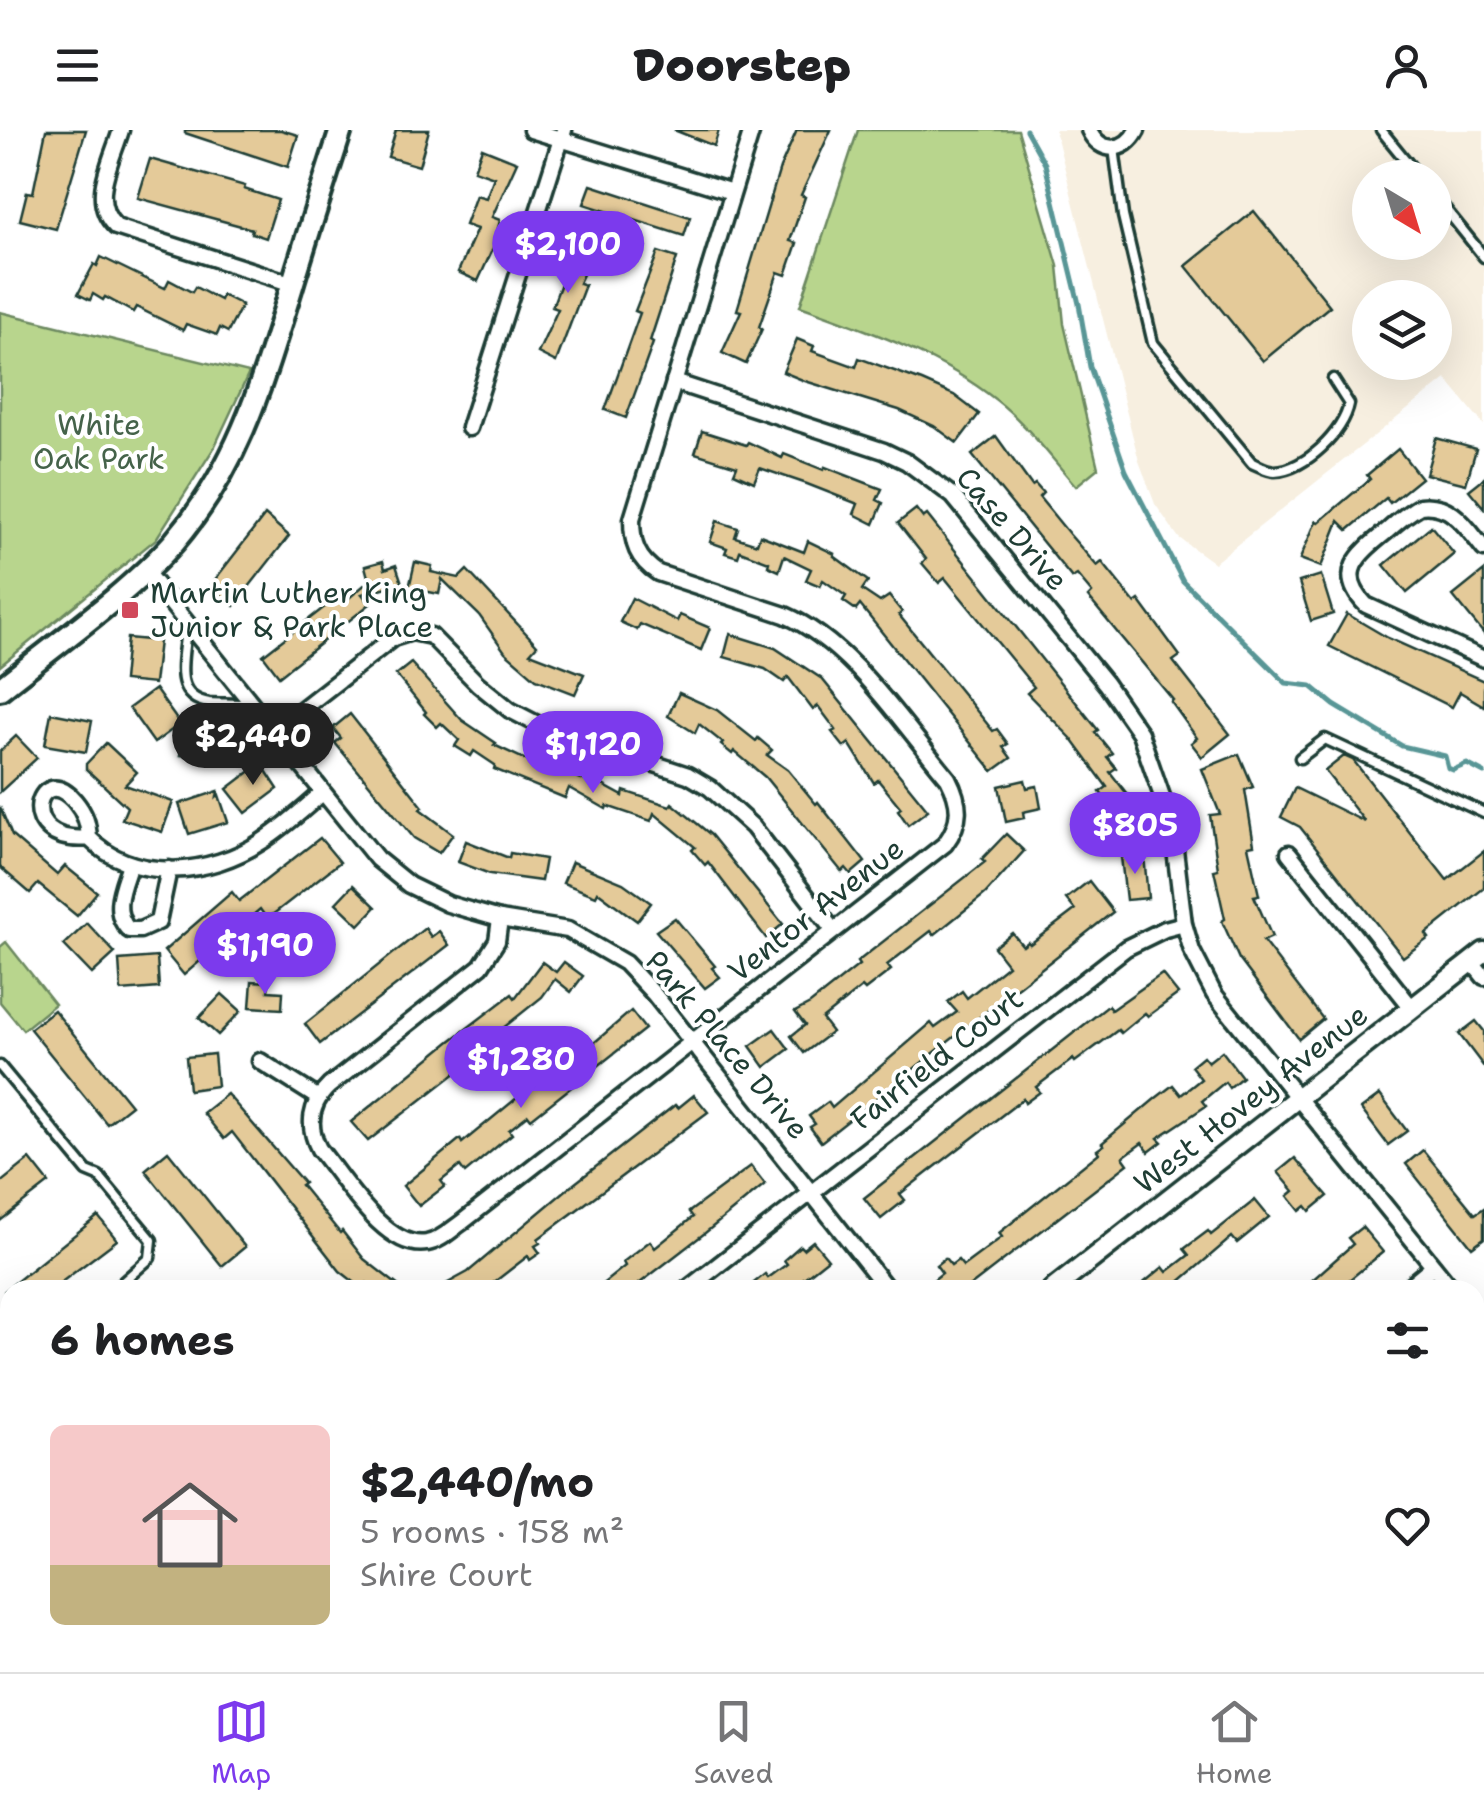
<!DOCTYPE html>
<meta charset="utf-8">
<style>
:root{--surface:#fff;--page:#f2f2f2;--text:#202124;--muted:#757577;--line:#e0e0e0;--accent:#7c3aed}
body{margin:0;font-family:"Shantell Sans",sans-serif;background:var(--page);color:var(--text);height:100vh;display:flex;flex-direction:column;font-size:38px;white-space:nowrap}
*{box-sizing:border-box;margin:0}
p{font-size:32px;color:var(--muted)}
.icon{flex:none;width:55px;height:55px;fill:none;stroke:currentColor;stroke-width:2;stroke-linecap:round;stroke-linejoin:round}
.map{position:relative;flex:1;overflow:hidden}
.details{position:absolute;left:0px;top:1150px;width:1485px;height:392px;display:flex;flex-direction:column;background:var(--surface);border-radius:30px 30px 0 0;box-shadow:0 10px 40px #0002}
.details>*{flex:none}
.needle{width:65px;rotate:142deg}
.fabs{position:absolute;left:1352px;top:30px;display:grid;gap:20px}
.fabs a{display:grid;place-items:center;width:100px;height:100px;border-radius:50%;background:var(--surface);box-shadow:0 10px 40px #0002;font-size:50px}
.price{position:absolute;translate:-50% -85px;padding:0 22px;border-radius:35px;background:var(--accent);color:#fff;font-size:32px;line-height:65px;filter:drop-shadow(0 2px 5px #0008)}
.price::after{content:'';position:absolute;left:50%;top:60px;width:30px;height:22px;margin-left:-15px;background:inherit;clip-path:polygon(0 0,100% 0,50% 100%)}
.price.current{background:#222;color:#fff}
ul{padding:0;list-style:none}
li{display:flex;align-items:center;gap:30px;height:250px;padding:0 50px}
li span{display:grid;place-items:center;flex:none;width:280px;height:200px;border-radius:15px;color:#555}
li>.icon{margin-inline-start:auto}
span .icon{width:120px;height:120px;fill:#fffc;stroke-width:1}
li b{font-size:42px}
h2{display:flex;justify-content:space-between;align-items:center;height:120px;padding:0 50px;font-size:42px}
header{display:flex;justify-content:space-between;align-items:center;height:130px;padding:0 50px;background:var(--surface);font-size:45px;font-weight:800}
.dock{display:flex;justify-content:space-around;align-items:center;height:140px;border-top:2px solid var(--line);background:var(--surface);font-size:28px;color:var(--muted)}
.dock a{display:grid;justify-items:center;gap:5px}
.dock .current{color:var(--accent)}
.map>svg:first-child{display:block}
.built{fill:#f7efe0;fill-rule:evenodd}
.green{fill:#b8d58d;stroke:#6c8960;stroke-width:2.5}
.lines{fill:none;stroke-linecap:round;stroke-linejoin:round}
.stream{stroke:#599696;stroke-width:5}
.building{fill:#e4ca99;stroke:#1f3d34;stroke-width:2.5}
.service-casing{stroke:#1f3d34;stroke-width:15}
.minor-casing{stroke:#1f3d34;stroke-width:21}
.tertiary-casing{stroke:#1f3d34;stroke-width:25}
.secondary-casing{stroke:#1f3d34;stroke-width:28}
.service{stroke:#fff;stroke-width:8}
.minor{stroke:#fff;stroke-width:14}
.tertiary{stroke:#fff;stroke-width:18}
.secondary{stroke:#fff;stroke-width:20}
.poi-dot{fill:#d1495b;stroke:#fff;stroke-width:4}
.labels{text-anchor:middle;stroke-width:8;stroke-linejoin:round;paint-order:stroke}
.park-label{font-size:30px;fill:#45634a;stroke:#fff}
.street-label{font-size:30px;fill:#1f3d34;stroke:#fff}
.poi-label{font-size:30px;fill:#1f3d34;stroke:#fff;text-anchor:start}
</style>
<header><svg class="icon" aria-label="menu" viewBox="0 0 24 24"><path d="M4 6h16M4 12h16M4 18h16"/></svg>Doorstep<svg class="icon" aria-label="person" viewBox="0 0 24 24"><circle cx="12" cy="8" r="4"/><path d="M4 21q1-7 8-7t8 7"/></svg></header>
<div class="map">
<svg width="1484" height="1542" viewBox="0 0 1484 1542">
<rect width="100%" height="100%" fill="#fff"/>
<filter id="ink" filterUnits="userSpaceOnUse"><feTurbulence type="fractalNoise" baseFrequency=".01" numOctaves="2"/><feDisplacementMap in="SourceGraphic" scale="20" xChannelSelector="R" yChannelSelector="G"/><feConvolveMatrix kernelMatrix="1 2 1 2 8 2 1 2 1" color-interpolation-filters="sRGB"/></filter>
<g filter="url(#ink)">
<g class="built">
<path d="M1055,0H1484V295L1446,249L1214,433L1179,408L1155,374L1139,331ZM1370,48H1435V112H1370ZM1370,168H1435V232H1370Z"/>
<path d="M211,1533H560L547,1542H219Z"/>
</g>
<g class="green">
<path d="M858,0H1018L1058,136L1064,194L1098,338L1076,356C1051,328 1026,293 996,270C940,225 867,200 800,176Z"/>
<path d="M0,182L249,243L214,318L156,409L0,536Z"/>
<path d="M6,812L55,874L23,900L0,872V817Z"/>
</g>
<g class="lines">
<path class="stream" d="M1026,0L1045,34L1079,174L1090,237L1126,341L1183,451L1286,553L1311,556L1334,575L1402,616L1445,626L1448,638L1453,640L1467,634L1484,643"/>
</g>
<g class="building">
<path d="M46,0H86L56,99L20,90L27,62L33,63Z"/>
<path d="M185,0H281L298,5L288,37L185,3Z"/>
<path d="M396,0H429L419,36L388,27Z"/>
<path d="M674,0H719L714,16Z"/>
<path d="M797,0H831L801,65L805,67L790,111L797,113L786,145L778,142L759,197L762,199L746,234L722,223L741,181L737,180L780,38Z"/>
<path d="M482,18L517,32L492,87L500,90L494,116L478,151L458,142L477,99L465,95L476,65L486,68L494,47L474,40Z"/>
<path d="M150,29L245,56L244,59L278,70L266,108L251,103L252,99L138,68Z"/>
<path d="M591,55L690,87L684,106L584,74Z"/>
<path d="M1254,81L1330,176L1263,231L1186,136Z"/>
<path d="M579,103L598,112L579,153L585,155L556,232L538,223L558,179L552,177L568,135L565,133Z"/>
<path d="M658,122L677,128L650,211L653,213L626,288L605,280L640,183L635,181Z"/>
<path d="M101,127L165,158L169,150L192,162L195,157L220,170L222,165L242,175L228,202L220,198L217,205L186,194L183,200L136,177L133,182L105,167L103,170L93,164L90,170L78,164L94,134L97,136Z"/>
<path d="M797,209L814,216L812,221L856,237L859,228L922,251L954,265L979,284L957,313L934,296L899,280L805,251L783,242Z"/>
<path d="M702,301L746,315L748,312L782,328L784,324L824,340L825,337L882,359L877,370L883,373L874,394L854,384L858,374L807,354L760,338L754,352L734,343L737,336L695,323Z"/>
<path d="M996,306L1032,356L1035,354L1043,363L1039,367L1070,405L1097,436L1102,432L1135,473L1139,470L1180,526L1173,531L1230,604L1202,627L1191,613L1197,608L1171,572L1173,570L1088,467L1092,463L1077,445L1072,448L972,325Z"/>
<path d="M1436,308L1476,319L1466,354L1426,344Z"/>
<path d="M1398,319L1421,348L1390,373L1386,368L1348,400L1339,391L1321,437L1300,429L1316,391L1319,392L1370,349L1367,345Z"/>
<path d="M1484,348V378L1469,360Z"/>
<path d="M916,379L923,388L927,385L1098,600L1095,602L1112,623L1107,627L1116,638L1110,642L1138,678L1116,695L1101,675L1106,671L1100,662L1107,657L1071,608L1027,563L1034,557L945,448L939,453L922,433L926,429L898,393Z"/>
<path d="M265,385L289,406L234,476L210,456Z"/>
<path d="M717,391L738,398L735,407L757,414L760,405L804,422L808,411L835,424L834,426L868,451L862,460L880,472L889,466L902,482L899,485L993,601L997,599L1008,614L1003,617L1011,628L993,641L860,475L856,480L843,471L846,466L823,450L820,456L806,450L811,439L784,426L779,441L768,436L769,432L740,421L738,427L725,423L727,418L710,412Z"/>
<path d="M1431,396L1454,424L1407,463L1384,435Z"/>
<path d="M383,431L385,439L396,435L402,453L362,464L370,474L279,546L263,525L344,462L349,468L369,451L365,436Z"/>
<path d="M415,432L432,436L431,442L459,448L467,440L537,515L530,523L584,544L575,564L536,549L505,522L479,485L442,449L439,464L409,458Z"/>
<path d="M1484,441V504L1453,466Z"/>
<path d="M1321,445L1333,484L1311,491L1299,452Z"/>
<path d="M632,468L677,491L680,485L710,498L701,520L640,494L637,500L620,492Z"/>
<path d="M1347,484L1388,508L1484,551V576L1460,562L1452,577L1329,516Z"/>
<path d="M730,504L775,518L822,549L928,680L908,695L898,680L901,678L878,650L874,653L849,613L844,617L832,602L836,600L818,576L813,580L788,547L784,552L765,539L724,527Z"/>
<path d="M127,508L159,511L154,554L123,551Z"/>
<path d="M411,533L462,590L496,613L494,615L541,637L542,634L584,650L586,646L623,666L624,661L670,676L672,673L711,705L783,794L766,808L708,732L705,735L692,720L695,717L654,683L651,691L607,676L606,679L569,658L565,668L494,639L495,635L474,621L471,626L455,616L459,610L441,593L437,597L424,584L426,582L396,545Z"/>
<path d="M155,559L180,594L154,613L129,578Z"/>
<path d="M679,563L717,580L756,611L758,608L772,620L767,625L788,640L816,674L818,672L865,732L851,744L846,738L842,742L765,647L734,621L732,624L721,615L723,613L699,594L695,603L668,586Z"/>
<path d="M51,583L92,591L86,622L45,615Z"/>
<path d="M350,584L423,677L420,679L453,704L439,723L414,708L335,613L341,608L333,598Z"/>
<path d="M186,593L227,600L222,631L180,625Z"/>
<path d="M16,606L37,628L0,662V621Z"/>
<path d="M106,613L137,642L125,655L173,672L162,702L122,689L127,677L86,639V634Z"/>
<path d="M1239,624L1253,657L1245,660L1254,715L1248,716L1259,765L1254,766L1272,807L1263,811L1323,889L1299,909L1239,829L1222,791L1225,789L1214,740L1218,739L1210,685L1220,684L1202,639Z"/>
<path d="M1344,626L1353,630L1447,750L1484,721V758L1426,804L1429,808L1403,827L1300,697L1281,687L1295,658L1365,692L1325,641Z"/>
<path d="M261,633L278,659L246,683L227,659Z"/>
<path d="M1025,650L1027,658L1037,656L1041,678L1023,682L1024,688L1006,692L999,656Z"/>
<path d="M218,661L217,667L219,665L228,692L189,704L179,674Z"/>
<path d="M0,677L12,706L57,745L65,736L97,762L77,786L38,754L30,763L0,737Z"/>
<path d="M1006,704L1024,721L985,764L934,805L931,801L887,835L891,840L865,860L862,857L822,889L832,902L804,923L791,906L805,895L795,882L810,874L859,835L857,832L985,732L982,729Z"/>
<path d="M320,708L340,732L267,789L260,779L184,845L164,821L232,762L239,771Z"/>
<path d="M466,711L509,728L510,723L545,729L541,751L490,744L458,732Z"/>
<path d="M1144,725L1148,768L1126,770L1121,727Z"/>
<path d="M572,732L623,753L651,773L637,791L598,762L596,766L563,753Z"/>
<path d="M1089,751L1113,782L821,1012L810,997L815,994L809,986L828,972L832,978L931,893L935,898L957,882L948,872L962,861L967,868L1008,835L994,817L1012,803L1023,816L1028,812L1030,814L1075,780L1066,769Z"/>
<path d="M353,755L376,777L359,795L336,773Z"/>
<path d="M675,788L715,836L712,838L720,847L705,858L656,801Z"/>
<path d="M87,793L115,823L92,844L64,815Z"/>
<path d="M425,798L431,807L439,801L449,815L320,914L305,894Z"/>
<path d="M157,827L159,858L121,861L119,830Z"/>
<path d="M542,832L556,842L564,832L583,846L571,862L555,849L542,867L458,934L461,939L368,1011L351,992L449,912L512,864L515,868Z"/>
<path d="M1162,844L1178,864L1148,886L1145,883L1121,903L1118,900L1075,932L1073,929L1036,957L1040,962L1025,973L1023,969L900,1064L905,1070L881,1089L864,1068L1108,876L1111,880Z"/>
<path d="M252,851L269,852L268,861L283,862L282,879L250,877Z"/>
<path d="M222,864L241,881L218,905L199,888Z"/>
<path d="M54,880L131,975L107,994L30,899Z"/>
<path d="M631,881L645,899L531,989L528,985L509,1000L512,1004L465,1043L460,1036L441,1051L445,1056L419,1076L403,1056L460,1009L462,1013L529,958L564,933L567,936Z"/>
<path d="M1476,891L1484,901V937L1459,904Z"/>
<path d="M774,899L789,919L765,937L750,916Z"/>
<path d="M1222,921L1242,947L1229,958L1225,952L1202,971L1206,976L1158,1008L1162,1012L1149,1022L1142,1013L1123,1027L1128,1034L965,1160H939L932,1151L942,1143L936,1135L945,1128L951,1135L958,1130L963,1136L1002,1107L999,1103L1099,1023L1097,1020L1104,1015L1102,1013L1156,968L1173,955L1181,965L1201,949L1191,936L1203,926L1208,932Z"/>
<path d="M214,924L217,956L189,960L186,927Z"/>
<path d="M227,964L304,1053L301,1055L340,1103L342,1101L364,1129L404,1160H377L367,1153L363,1159L340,1141L232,1002L224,1009L203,983Z"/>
<path d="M694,965L708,982L538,1109L540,1113L535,1116L540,1123L530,1130L528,1126L484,1160H435L468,1142L565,1061L675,975L678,978Z"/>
<path d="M1380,965L1407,1001L1388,1015L1361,979Z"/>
<path d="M1423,1020L1475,1084L1484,1078V1108L1472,1117L1406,1034Z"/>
<path d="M168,1021L245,1117L222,1136L145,1040Z"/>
<path d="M1295,1028L1328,1066L1310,1081L1306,1076L1300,1081L1288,1066L1294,1061L1278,1042Z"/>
<path d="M30,1029L49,1053L0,1091V1053Z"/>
<path d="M751,1036L765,1054L705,1103L631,1160H595L625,1136L623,1132L650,1111L655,1118L693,1087L689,1082Z"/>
<path d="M1255,1070L1269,1087L1237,1113L1232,1107L1170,1160H1135L1163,1137L1167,1142L1189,1125L1184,1119L1208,1101L1211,1105Z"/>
<path d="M98,1086L117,1110L51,1160H6Z"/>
<path d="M1362,1097L1383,1122L1337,1160H1301L1353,1114L1348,1108Z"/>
<path d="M813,1111L828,1129L789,1160H745L765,1144L768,1148L787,1134L784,1130L800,1116L803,1119Z"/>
</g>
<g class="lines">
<g class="service-casing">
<g id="service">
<path d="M1381,0L1420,48"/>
<path d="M1114,18L1123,86L1153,213L1252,333C1259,336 1267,341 1275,341C1305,340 1344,302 1349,274L1333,249"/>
<path d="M1435,66L1484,127"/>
<path d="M186,494C186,522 168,567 209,573C222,574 236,573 249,575"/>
<path d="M1300,628L1325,609L1484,683"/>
<path d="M0,936L87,1041L99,1046L152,1110L150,1128L114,1160"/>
<path d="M0,1250L10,1242"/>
<path d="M0,1393L10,1384"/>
<path d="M0,1458L10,1470"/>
<path d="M61,1532L68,1542"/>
<path d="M253,1532L261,1542"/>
<path d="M435,1532L443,1542"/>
<path d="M218,1542L228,1532"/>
</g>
</g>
<g class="minor-casing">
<g id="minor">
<path d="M121,0C112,31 88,71 116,97L293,154"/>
<path d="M531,0L732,62"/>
<path d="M1089,0C1100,24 1125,23 1137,0"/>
<path d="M674,252L884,321L907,332L953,366L1106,554L1140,603L1172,695L1184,794L1192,821L1214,864L1453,1160"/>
<path d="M469,298L564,0"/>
<path d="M1484,419C1466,397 1452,372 1420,376C1407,383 1397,392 1387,401C1360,423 1334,442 1366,475L1484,529"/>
<path d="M145,441L377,729L409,755L448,774L500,789L568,800L625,833L654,864L888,1160"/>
<path d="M274,601L393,508L412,502L431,506L478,554L510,580L543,597L688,645L710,658L753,697L833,800"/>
<path d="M89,708C13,716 37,627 75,671C85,683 88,693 89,708C134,754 211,745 261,712C283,698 303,680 322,663"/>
<path d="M1289,723L1412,878"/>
<path d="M130,734C123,756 110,781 129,800H140L158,792L169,739"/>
<path d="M500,789L497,811L481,836L329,956C310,974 307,996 319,1019C343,1048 386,1121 427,1113C440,1111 451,1100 461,1093L945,714C962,691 961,673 948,648C902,594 852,514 785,485L658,443C637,429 632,414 632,389L752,0"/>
<path d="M1472,832L1484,847"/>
<path d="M260,931L317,967"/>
<path d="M686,1160L1126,818L1165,799L1184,794"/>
<path d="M1404,1160L1433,1136"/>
<path d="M1475,1180L1484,1187"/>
<path d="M1475,1452L1484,1463"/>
<path d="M1475,1526L1484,1518"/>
<path d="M783,1532L790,1542"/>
<path d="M641,1542L653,1532"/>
<path d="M1454,1542L1466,1532"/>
</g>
</g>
<g class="tertiary-casing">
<g id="tertiary">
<path d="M1052,1160L1484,822"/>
<path d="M564,1542L576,1532"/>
</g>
</g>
<g class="secondary-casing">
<g id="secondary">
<path d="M0,559C56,514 127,465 174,412C239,336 262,253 291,159C307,106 324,53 341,0"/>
<path d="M0,1297L10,1309"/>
<path d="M191,1532L198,1542"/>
</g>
</g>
<use href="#service" class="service"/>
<use href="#minor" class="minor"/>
<use href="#tertiary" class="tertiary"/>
<use href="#secondary" class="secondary"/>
</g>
</g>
<rect class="poi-dot" x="120" y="470" width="20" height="20" rx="5"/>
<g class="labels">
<g class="park-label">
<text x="99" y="305">White<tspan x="99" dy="34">Oak Park</tspan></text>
</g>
<g class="street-label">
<text transform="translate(1012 399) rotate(49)" y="10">Case Drive</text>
<text transform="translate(816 780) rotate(-38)" y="10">Ventor Avenue</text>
<text transform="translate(727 915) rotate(50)" y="10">Park Place Drive</text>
<text transform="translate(937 929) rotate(-38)" y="10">Fairfield Court</text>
<text transform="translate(1251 969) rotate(-38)" y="10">West Hovey Avenue</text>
</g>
<g class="poi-label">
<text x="150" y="473">Martin Luther King<tspan x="150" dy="34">Junior &amp; Park Place</tspan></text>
</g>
</g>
</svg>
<div class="fabs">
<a><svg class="needle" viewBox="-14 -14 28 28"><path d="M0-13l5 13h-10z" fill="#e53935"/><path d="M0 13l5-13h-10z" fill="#757577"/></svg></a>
<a><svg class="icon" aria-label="layers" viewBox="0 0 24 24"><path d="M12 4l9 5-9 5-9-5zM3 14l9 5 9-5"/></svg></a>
</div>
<b class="price" style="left:568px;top:166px">$2,100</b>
<b class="price current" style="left:253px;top:658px">$2,440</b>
<b class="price" style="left:593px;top:666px">$1,120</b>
<b class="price" style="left:1135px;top:747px">$805</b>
<b class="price" style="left:265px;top:867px">$1,190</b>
<b class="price" style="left:521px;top:981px">$1,280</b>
<section class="details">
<h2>6 homes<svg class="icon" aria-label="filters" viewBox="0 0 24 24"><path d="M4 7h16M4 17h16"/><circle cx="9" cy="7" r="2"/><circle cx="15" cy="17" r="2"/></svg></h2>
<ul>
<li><span style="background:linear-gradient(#f6c9c9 70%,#c2b280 0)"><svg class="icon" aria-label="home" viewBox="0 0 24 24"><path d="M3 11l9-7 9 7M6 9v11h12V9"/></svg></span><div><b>$2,440/mo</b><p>5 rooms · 158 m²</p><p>Shire Court</p></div><svg class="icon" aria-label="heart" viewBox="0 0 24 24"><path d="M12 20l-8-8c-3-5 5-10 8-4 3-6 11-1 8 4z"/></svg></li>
</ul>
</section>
</div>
<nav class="dock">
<a class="current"><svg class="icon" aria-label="map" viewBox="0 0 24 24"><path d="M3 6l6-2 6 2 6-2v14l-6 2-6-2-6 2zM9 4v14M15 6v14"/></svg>Map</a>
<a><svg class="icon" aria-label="saved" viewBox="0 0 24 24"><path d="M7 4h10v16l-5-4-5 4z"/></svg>Saved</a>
<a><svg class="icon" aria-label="home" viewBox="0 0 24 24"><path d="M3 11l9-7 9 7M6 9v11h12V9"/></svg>Home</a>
</nav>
